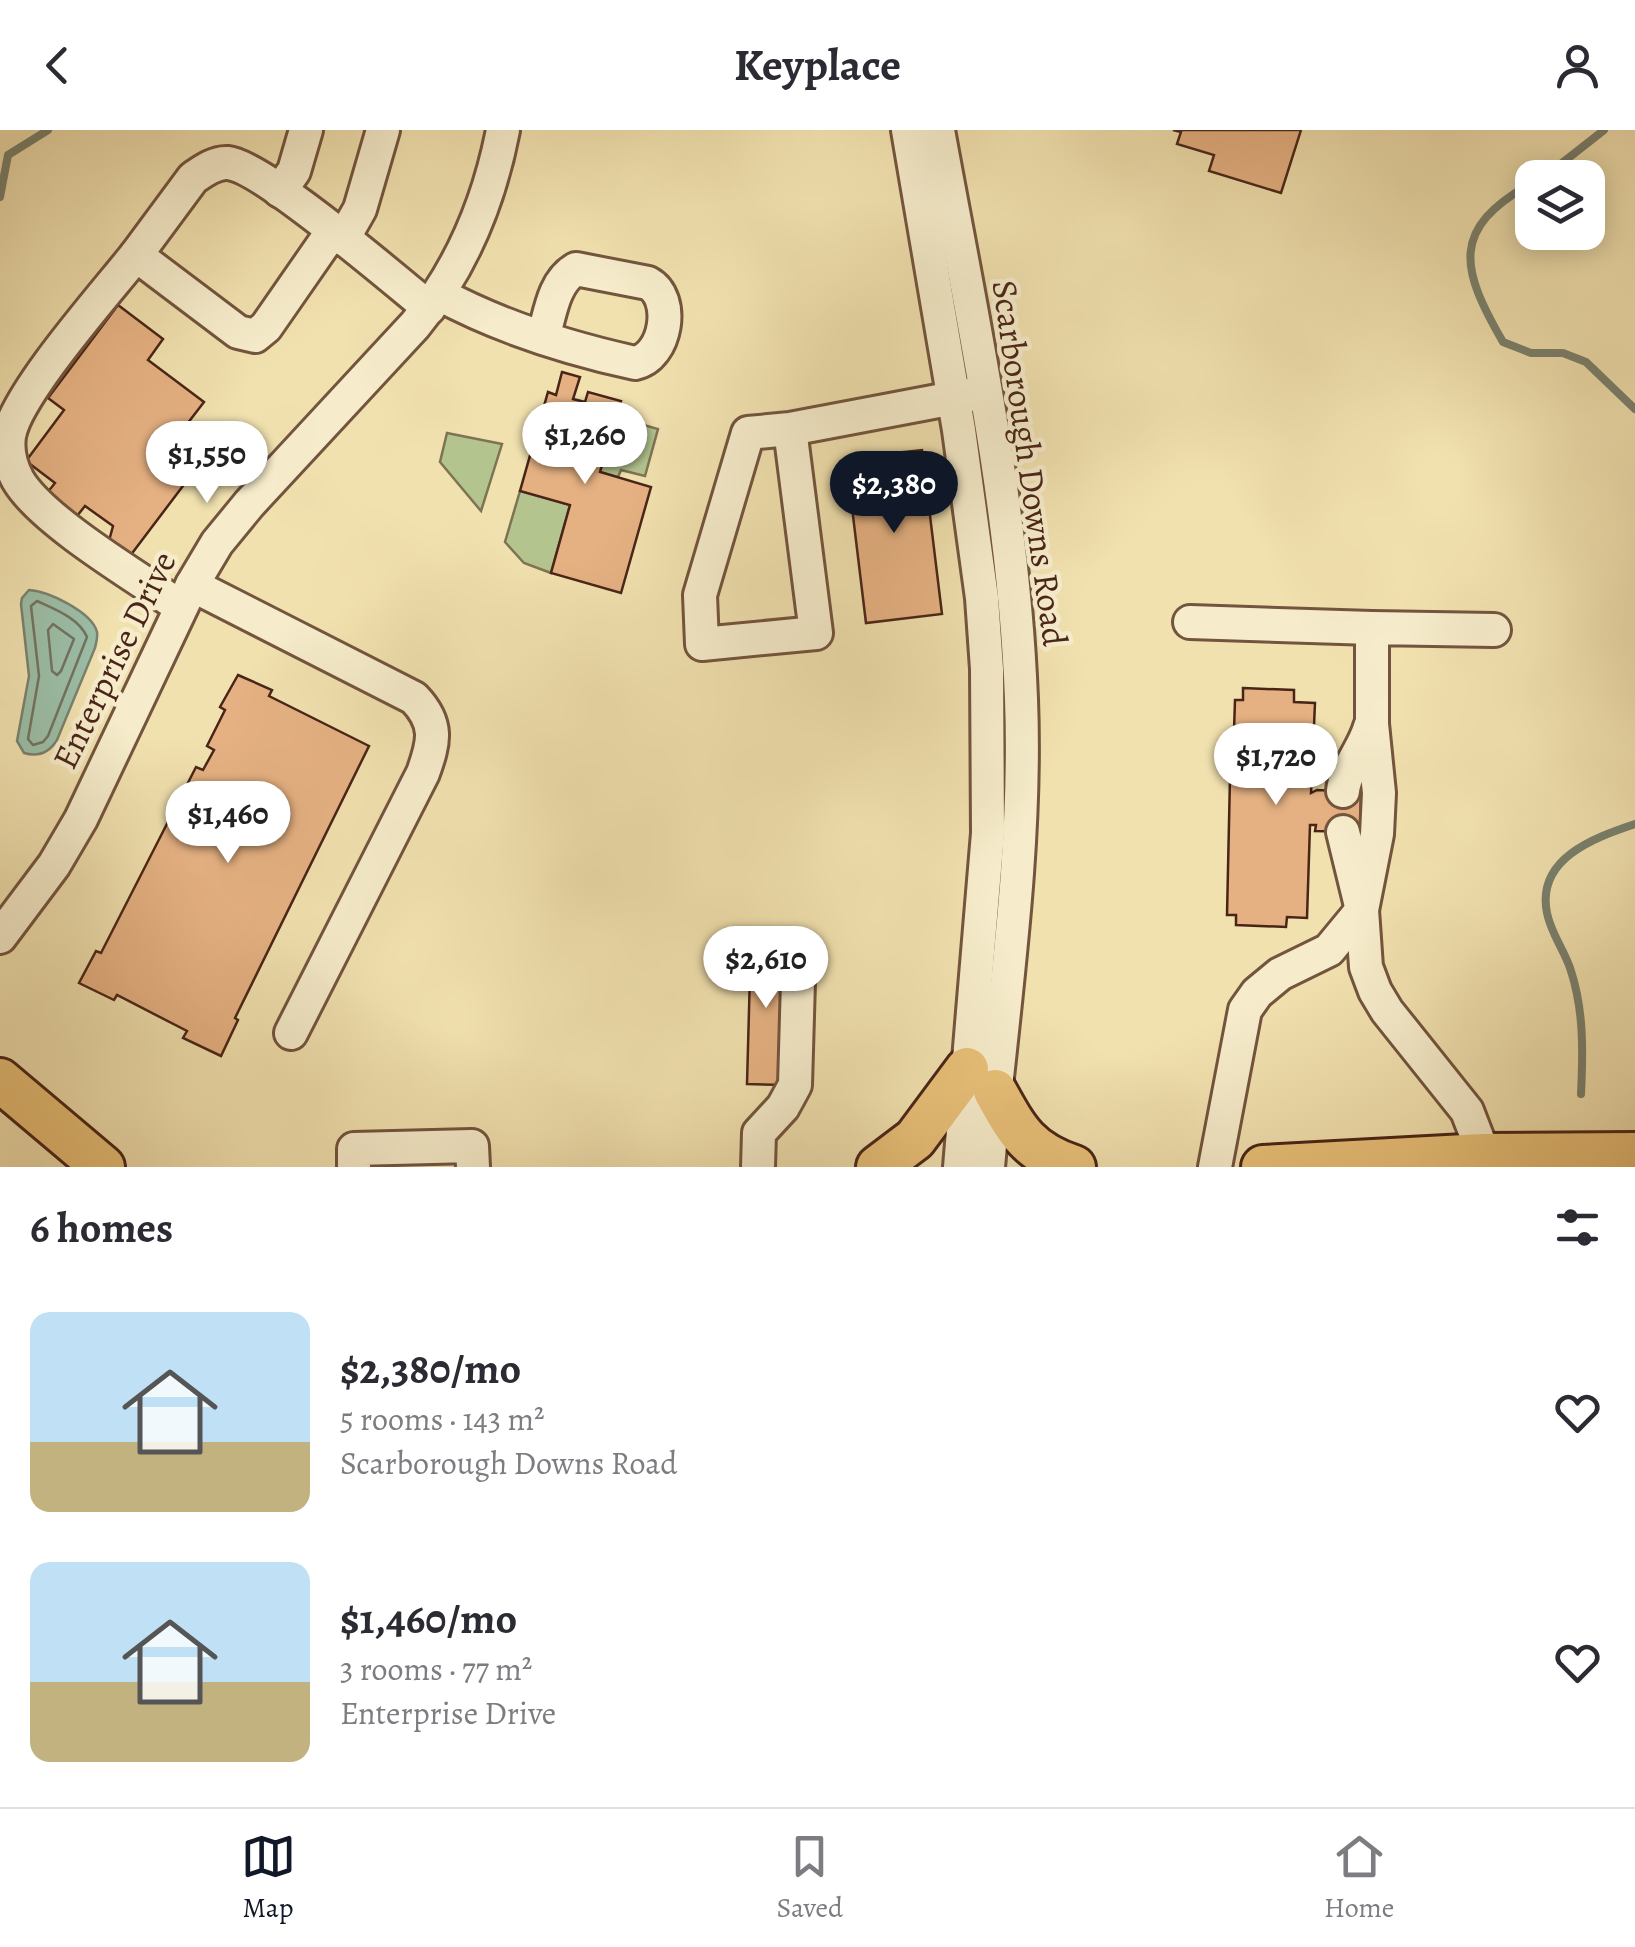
<!DOCTYPE html>
<meta charset="utf-8">
<style>
:root{--surface:#fff;--page:#f7f7f7;--text:#2b2b33;--muted:#7c7c81;--line:#e1e1e2;--accent:#111827}
body{margin:0;font-family:Alegreya,serif;background:var(--page);color:var(--text);height:100vh;display:flex;flex-direction:column;font-size:38px;white-space:nowrap}
*{box-sizing:border-box;margin:0}
p{font-size:32px;color:var(--muted)}
.icon{flex:none;width:55px;height:55px;fill:none;stroke:currentColor;stroke-width:2;stroke-linecap:round;stroke-linejoin:round}
.map{position:relative;height:1037px;overflow:hidden}
.details{display:flex;flex-direction:column;background:var(--surface);flex:1}
.details>*{flex:none}
.buttons{position:absolute;left:1515px;top:30px;display:grid;gap:20px}
.buttons a{display:grid;place-items:center;width:90px;height:90px;border-radius:20px;background:var(--surface);box-shadow:0 5px 25px #0003;font-size:50px}
.price{position:absolute;translate:-50% -85px;padding:0 22px;border-radius:35px;background:#fff;color:#222;font-size:32px;line-height:65px;filter:drop-shadow(0 2px 5px #0008)}
.price::after{content:'';position:absolute;left:50%;top:60px;width:30px;height:22px;margin-left:-15px;background:inherit;clip-path:polygon(0 0,100% 0,50% 100%)}
.price.on{background:var(--accent);color:#fff}
ul{padding:0;list-style:none}
li{display:flex;align-items:center;gap:30px;height:250px;padding:0 30px}
li span{display:grid;place-items:center;flex:none;width:280px;height:200px;border-radius:20px;color:#555}
li>.icon{margin-inline-start:auto}
span .icon{width:120px;height:120px;fill:#fffc;stroke-width:1}
li b{font-size:42px}
h2{display:flex;justify-content:space-between;align-items:center;height:120px;padding:0 30px;font-size:42px}
header{display:flex;justify-content:space-between;align-items:center;height:130px;padding:0 30px;background:var(--surface);font-size:45px;font-weight:700}
.menu{display:flex;justify-content:space-around;align-items:center;height:140px;border-top:2px solid var(--line);background:var(--surface);font-size:28px;color:var(--muted)}
.menu a{display:grid;justify-items:center;gap:5px}
.menu .on{color:var(--accent)}
.map>svg:first-child{display:block}
.green{fill:#b4c48f;stroke:#7e7454;stroke-width:2.5}
.water{fill:#9bbea7;stroke:#7a816e;stroke-width:2.5}
.lines{fill:none;stroke-linecap:round;stroke-linejoin:round}
.shore{stroke:#727260;stroke-width:2.5}
.stream{stroke:#7a816e;stroke-width:8}
.building{fill:#e5b182;stroke:#492518;stroke-width:2.5}
.minor-casing{stroke:#73543e;stroke-width:38}
.major-casing{stroke:#492518;stroke-width:48}
.minor{stroke:#f6eccb;stroke-width:32}
.major{stroke:#e8c078;stroke-width:42}
.labels{text-anchor:middle;stroke-width:9;stroke-linejoin:round;paint-order:stroke}
.street-label{font-size:35px;fill:#492518;stroke:#f6eccb}
</style>
<header><svg class="icon" aria-label="back" viewBox="0 0 24 24"><path d="M15 5l-7 7 7 7"/></svg>Keyplace<svg class="icon" aria-label="person" viewBox="0 0 24 24"><circle cx="12" cy="8" r="4"/><path d="M4 21q1-7 8-7t8 7"/></svg></header>
<div class="map">
<svg width="1635" height="1037" viewBox="0 0 1635 1037">
<rect width="100%" height="100%" fill="#f1e1af"/>
<filter id="stains"><feTurbulence type="fractalNoise" baseFrequency=".002" numOctaves="4"/><feColorMatrix values="0 0 0 0 .2 0 0 0 0 .09 0 0 0 0 .02 0 0 0 .5 -.17"/></filter>
<radialGradient id="worn" r=".72"><stop offset=".6" stop-color="#630" stop-opacity="0"/><stop offset="1" stop-color="#630" stop-opacity=".3"/></radialGradient>
<g class="green">
<path d="M616,287L658,299L645,346L621,340L618,347L600,342Z"/>
<path d="M447,303L502,314L481,381L440,332Z"/>
<path d="M520,361L570,375L551,443L524,433L505,412Z"/>
</g>
<path class="water" d="M29,460C48,461 92,482 97,502C98,507 96,513 95,518L57,610C49,623 38,627 24,623L17,611L29,546L21,474L22,468Z"/>
<g class="lines">
<g class="shore">
<path d="M37,471C54,479 79,488 87,507L48,606L43,612L33,615L28,609L39,546L31,476Z"/>
<path d="M53,494L74,509L61,541L57,545L52,541L48,500Z"/>
</g>
<g class="stream">
<path d="M1543,48L1604,0"/>
<path d="M1532,53C1449,99 1461,139 1503,212L1531,223H1563L1586,232L1635,279"/>
<path d="M0,67L8,25L48,0"/>
<path d="M1581,964C1583,923 1584,881 1571,841C1565,821 1551,804 1547,783C1536,729 1593,708 1635,694"/>
</g>
</g>
<g class="building">
<path d="M1173,0H1301L1281,63L1209,41L1214,25L1177,14L1181,2Z"/>
<path d="M118,175L163,209L148,230L204,272L164,324L192,344L130,426L109,411L113,396L85,376L77,386L47,363L55,353L26,331L64,280L48,268Z"/>
<path d="M562,242L580,247L573,269L585,272L588,262L621,271L600,342L651,357L621,463L551,443L570,375L520,361L548,262L556,265Z"/>
<path d="M922,320L942,484L866,493L846,328Z"/>
<path d="M238,545L272,560L269,566L369,616L235,888L238,890L221,926L183,908L187,901L117,865L114,870L79,853L96,821L101,823L196,637L203,640L214,620L207,616L225,580L220,577Z"/>
<path d="M1243,558L1294,560V572L1315,573L1311,663L1317,660L1361,662L1360,702L1315,701L1316,695H1310L1307,788L1287,787L1286,797L1236,795V785H1227L1231,601H1234L1235,570H1243Z"/>
<path d="M751,807L789,809L788,835H781L779,930L786,929L785,955L747,954Z"/>
</g>
<g class="lines">
<g class="minor-casing">
<g id="minor">
<path d="M908,0L959,300L982,468L987,539L988,703L960,1037"/>
<path d="M938,0C972,188 1014,378 1021,569C1027,725 1002,882 988,1037"/>
<path d="M280,61L294,41L306,0"/>
<path d="M332,102L266,197L255,206L238,202L136,125L193,48C203,41 215,32 228,33C262,36 396,151 429,178"/>
<path d="M343,109L360,79L383,0"/>
<path d="M136,125C106,163 16,264 9,306C7,321 11,337 18,350C42,391 140,449 181,477"/>
<path d="M439,164C500,197 567,218 635,233C666,227 676,168 648,153L576,139C553,152 550,185 543,208"/>
<path d="M790,299L748,303L700,465L702,514L816,503L790,299L975,264"/>
<path d="M192,455L414,568C439,594 434,612 423,643L291,903"/>
<path d="M1190,492L1372,498"/>
<path d="M1343,661C1345,639 1364,619 1370,597"/>
<path d="M1343,702L1362,780L1366,837L1375,861L1387,881L1467,981L1484,1025"/>
<path d="M0,807L54,735L81,689L192,455L217,413L249,374L415,195C462,138 489,72 503,0"/>
<path d="M354,1037V1019L472,1016L473,1037"/>
<path d="M758,1037L759,1003L783,977L795,955L799,817"/>
<path d="M1215,1037L1245,880L1257,863L1280,844L1329,820L1362,780L1377,704L1379,663L1372,594V498L1494,500"/>
</g>
</g>
<g class="major-casing">
<g id="major">
<path d="M0,950L103,1037"/>
<path d="M995,961C1017,1001 1028,1022 1074,1037"/>
<path d="M878,1037L915,1009L967,939"/>
<path d="M1263,1037L1484,1025L1635,1024"/>
</g>
</g>
<use href="#minor" class="minor"/>
<use href="#major" class="major"/>
</g>
<g class="labels">
<g class="street-label">
<text transform="translate(1030 333) rotate(82)" y="12">Scarborough Downs Road</text>
<text transform="translate(114 530) rotate(-64)" y="12">Enterprise Drive</text>
</g>
</g>
<rect width="100%" height="100%" filter="url(#stains)"/>
<rect width="100%" height="100%" fill="url(#worn)"/>
</svg>
<div class="buttons">
<a><svg class="icon" aria-label="layers" viewBox="0 0 24 24"><path d="M12 4l9 5-9 5-9-5zM3 14l9 5 9-5"/></svg></a>
</div>
<b class="price" style="left:585px;top:357px">$1,260</b>
<b class="price" style="left:207px;top:376px">$1,550</b>
<b class="price on" style="left:894px;top:406px">$2,380</b>
<b class="price" style="left:1276px;top:678px">$1,720</b>
<b class="price" style="left:228px;top:736px">$1,460</b>
<b class="price" style="left:766px;top:881px">$2,610</b>
</div>
<section class="details">
<h2>6 homes<svg class="icon" aria-label="filters" viewBox="0 0 24 24"><path d="M4 7h16M4 17h16"/><circle cx="9" cy="7" r="2"/><circle cx="15" cy="17" r="2"/></svg></h2>
<ul>
<li><span style="background:linear-gradient(#bfe0f5 65%,#c2b280 0)"><svg class="icon" aria-label="home" viewBox="0 0 24 24"><path d="M3 11l9-7 9 7M6 9v11h12V9"/></svg></span><div><b>$2,380/mo</b><p>5 rooms · 143 m²</p><p>Scarborough Downs Road</p></div><svg class="icon" aria-label="heart" viewBox="0 0 24 24"><path d="M12 20l-8-8c-3-5 5-10 8-4 3-6 11-1 8 4z"/></svg></li>
<li><span style="background:linear-gradient(#bfe0f5 60%,#c2b280 0)"><svg class="icon" aria-label="home" viewBox="0 0 24 24"><path d="M3 11l9-7 9 7M6 9v11h12V9"/></svg></span><div><b>$1,460/mo</b><p>3 rooms · 77 m²</p><p>Enterprise Drive</p></div><svg class="icon" aria-label="heart" viewBox="0 0 24 24"><path d="M12 20l-8-8c-3-5 5-10 8-4 3-6 11-1 8 4z"/></svg></li>
</ul>
</section>
<nav class="menu">
<a class="on"><svg class="icon" aria-label="map" viewBox="0 0 24 24"><path d="M3 6l6-2 6 2 6-2v14l-6 2-6-2-6 2zM9 4v14M15 6v14"/></svg>Map</a>
<a><svg class="icon" aria-label="saved" viewBox="0 0 24 24"><path d="M7 4h10v16l-5-4-5 4z"/></svg>Saved</a>
<a><svg class="icon" aria-label="home" viewBox="0 0 24 24"><path d="M3 11l9-7 9 7M6 9v11h12V9"/></svg>Home</a>
</nav>
